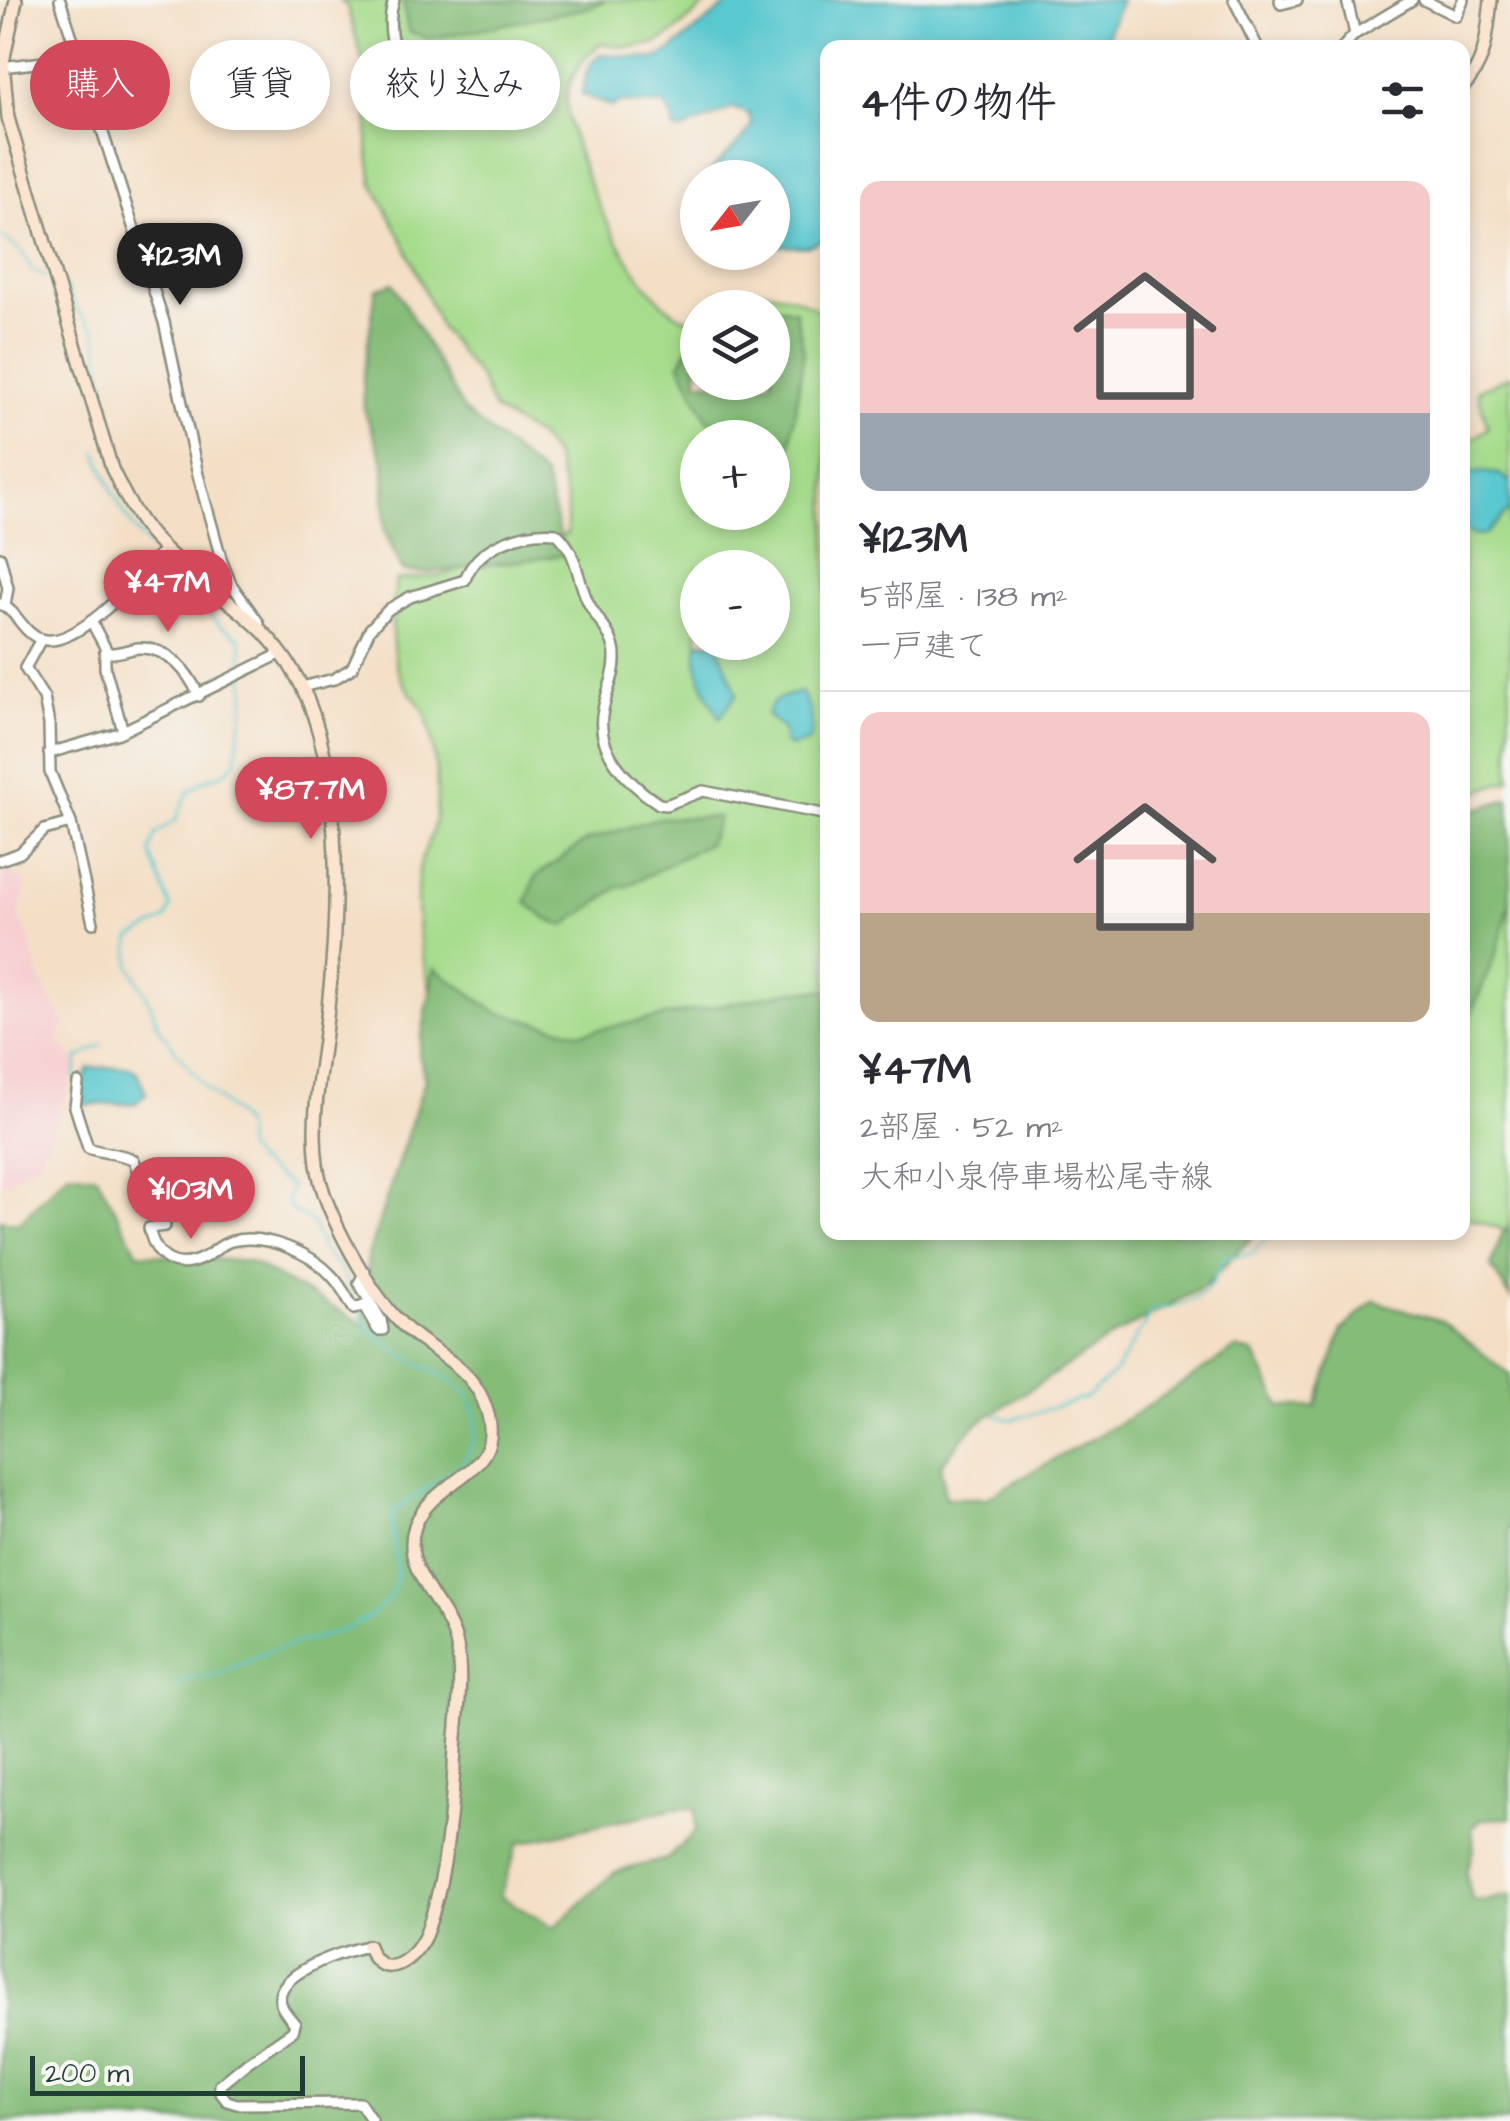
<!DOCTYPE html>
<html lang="ja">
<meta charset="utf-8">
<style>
:root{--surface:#fff;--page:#f2f2f3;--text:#2b2b33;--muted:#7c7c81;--line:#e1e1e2;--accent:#d1495b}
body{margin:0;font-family:"Architects Daughter","Klee One",sans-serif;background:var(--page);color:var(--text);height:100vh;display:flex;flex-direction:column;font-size:38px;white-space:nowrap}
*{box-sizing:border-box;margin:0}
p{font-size:32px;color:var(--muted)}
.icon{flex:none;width:55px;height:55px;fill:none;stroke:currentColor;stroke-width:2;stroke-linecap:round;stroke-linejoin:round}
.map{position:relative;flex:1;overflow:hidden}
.panel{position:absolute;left:820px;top:40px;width:650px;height:1200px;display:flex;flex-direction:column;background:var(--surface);border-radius:20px;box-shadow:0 5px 15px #0003}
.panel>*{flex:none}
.top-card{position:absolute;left:30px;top:40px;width:640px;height:90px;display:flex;gap:20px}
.needle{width:65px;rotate:239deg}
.buttons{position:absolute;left:680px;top:160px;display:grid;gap:20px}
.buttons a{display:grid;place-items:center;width:110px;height:110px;border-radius:50%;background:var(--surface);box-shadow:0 5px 15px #0003;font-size:50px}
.scale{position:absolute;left:30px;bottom:25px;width:275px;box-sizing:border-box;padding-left:10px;border:5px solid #1f3d34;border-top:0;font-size:28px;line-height:35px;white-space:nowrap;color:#1f3d34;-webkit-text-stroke:8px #f6f6f2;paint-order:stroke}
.price{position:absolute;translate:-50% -85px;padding:0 22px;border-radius:35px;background:var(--accent);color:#fff;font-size:32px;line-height:65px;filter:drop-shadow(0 2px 5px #0008)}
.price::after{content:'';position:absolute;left:50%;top:60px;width:30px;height:22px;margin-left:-15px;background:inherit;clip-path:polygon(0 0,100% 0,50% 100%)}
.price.on{background:#222;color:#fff}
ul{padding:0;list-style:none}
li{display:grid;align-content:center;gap:20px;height:530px;padding:0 40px}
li+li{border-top:2px solid var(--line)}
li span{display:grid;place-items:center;height:310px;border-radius:20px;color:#555}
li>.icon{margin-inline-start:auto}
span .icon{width:180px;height:180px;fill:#fffc;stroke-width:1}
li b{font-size:42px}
h2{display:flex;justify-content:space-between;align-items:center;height:120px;padding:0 40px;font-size:42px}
.tag{padding:0 35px;border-radius:45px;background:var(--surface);box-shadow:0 5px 15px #0003;font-size:35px;line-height:90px}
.tag.on{background:var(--accent);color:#fff}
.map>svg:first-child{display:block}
.built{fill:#f7cfd1}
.green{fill:#a7dc8d;stroke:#638c60;stroke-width:2.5;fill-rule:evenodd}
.forest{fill:#85bc78;stroke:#527c56;stroke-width:2.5;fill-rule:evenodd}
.water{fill:#5ac8cf;stroke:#3c8282;stroke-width:2.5}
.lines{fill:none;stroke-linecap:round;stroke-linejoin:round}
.stream{stroke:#5ac8cf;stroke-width:2.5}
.street-casing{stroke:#8a8e7d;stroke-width:14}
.secondary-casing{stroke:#8a8e7d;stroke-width:16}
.street{stroke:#fff;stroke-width:9}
.secondary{stroke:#fce5d0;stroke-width:11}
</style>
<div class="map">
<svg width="1510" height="2121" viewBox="0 0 1510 2121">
<rect width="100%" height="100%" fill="#f6f6f2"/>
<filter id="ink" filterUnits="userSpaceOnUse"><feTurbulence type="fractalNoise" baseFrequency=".01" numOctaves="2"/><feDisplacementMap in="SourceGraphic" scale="20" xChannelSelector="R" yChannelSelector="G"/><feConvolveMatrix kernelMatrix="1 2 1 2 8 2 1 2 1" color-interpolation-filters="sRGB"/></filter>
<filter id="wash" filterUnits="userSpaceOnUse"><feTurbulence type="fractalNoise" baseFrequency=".0048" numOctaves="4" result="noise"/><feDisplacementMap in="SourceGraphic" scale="40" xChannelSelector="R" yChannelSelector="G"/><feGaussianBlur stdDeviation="2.25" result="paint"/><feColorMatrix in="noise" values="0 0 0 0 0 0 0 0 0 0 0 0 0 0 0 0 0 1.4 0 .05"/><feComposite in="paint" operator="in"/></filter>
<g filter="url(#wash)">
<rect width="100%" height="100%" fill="#f4dfc6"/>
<path class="built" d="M2,863L26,885L19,916L31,941L40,980L63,1020L60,1043L77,1065L40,1162L0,1186Z"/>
<g class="green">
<path d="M340,0H711C666,38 662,54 600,44C585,55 570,75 567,95C561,143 643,323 697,320L698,382H772V308L724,307L746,289C777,292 805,296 827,318V1008L660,1055L437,1016C424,967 411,916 420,865C422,853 430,842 433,829C441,799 436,761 430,731C425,704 417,704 405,685C387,655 392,612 396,580L440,576L567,534V502L555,458L540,438L494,410L480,378L440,327L405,245L373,184L368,148L369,83L347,6ZM698,438H772V512H698ZM698,568H772V642H698Z"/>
<path d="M1510,376V780L1463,796L1462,446L1488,428L1477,391Z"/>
<path d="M1510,853V1232L1463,1216V974Z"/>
</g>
<g class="forest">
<path d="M403,0H605L592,7L429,39L408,31Z"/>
<path d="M393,283L465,412L544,476L565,555L425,573L403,571L385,532L384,463L364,409L363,377L376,289Z"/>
<path d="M761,305L795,310L804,351L785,479L773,486L772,438L721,437L705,415L680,364L697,333L698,382H772V308L756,307Z"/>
<path d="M1509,799L1510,902L1498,948L1463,1034V813Z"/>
<path d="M719,817L709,843L627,886L619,887L565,925L547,920L526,902L536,876L586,841L658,818Z"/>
<path d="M434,968L496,1012L580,1033L793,991L827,990L828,1232L1256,1233L1204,1287L1116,1334L973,1426L941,1465L945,1498H986L1137,1413L1236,1348L1254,1353L1281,1407H1316L1342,1330L1374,1301L1442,1321L1510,1375V1818L1482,1819L1472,1827L1474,1848L1466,1872L1472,1900L1485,1901L1510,1895V2121H0V1220L19,1223L69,1172L97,1176L138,1253L250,1262L364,1324L368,1256L425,1080L419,1053ZM695,1808L696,1831L667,1859L615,1872L554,1928L500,1896L518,1843L674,1809Z"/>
<path d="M1510,1226V1298L1491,1266L1502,1234Z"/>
</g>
<g class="water">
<path d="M733,0H1121L1109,31L1108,47L828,48L827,239L806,247L773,245L772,178L708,177C718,156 745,145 752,123L748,113L733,108L680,131L674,130L673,119L665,105L621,102L613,107L582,94C584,80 587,62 601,54L653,59L669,52Z"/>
<path d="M1482,472L1500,474L1510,482V509L1485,535L1471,534L1462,525L1463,475Z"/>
<path d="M698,643H717L737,694L720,718C707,695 692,669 698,643Z"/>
<path d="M801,692C809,704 816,728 809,741L791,747L785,744L783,729L767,715C771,697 786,696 801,692Z"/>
<path d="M130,1067L137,1072L146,1093L136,1103L80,1105L79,1093L89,1068Z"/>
</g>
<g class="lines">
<g class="stream">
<path d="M0,236C14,244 27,254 31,270L45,276"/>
<path d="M65,285L75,308L96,331L112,434"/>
<path d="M97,452C109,487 124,519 149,547"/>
<path d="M169,565L197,587L204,609L219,625L239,637L242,644V667"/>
<path d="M84,1082L75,1078L78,1058L102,1045"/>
<path d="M996,1415L1011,1420L1086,1398L1116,1371L1152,1311C1193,1303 1209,1300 1223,1258L1252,1254L1271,1232"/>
<path d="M180,1688L182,1681C194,1678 208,1678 219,1674C236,1667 252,1658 269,1652C307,1638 386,1630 396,1580C401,1560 388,1536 393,1512L462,1464L475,1440L476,1417L468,1395L447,1378L407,1358L368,1329L341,1270L323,1251L312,1223L289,1208L287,1200L291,1186L254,1160L246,1149L245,1128L236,1115L205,1087L160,1030L149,1001L130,965V939L166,919L171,908L150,852L156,834L176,820L188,792L203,781L225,772L235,763L245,699L244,675"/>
</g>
</g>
</g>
<g filter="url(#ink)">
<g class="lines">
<g class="street-casing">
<g id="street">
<path d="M60,0L164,322L198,475L222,562L231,584L259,623"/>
<path d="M394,0C384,30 396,63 412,87L422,77"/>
<path d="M1234,0L1258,48"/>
<path d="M1280,0L1281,4L1297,0"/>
<path d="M1424,0L1456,16L1463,0"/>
<path d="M1355,34L1412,0"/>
<path d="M1342,48L1355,34L1347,0"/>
<path d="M1,67L78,58"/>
<path d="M0,557L8,588L5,605"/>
<path d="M0,604C17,610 23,634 41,639C77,651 143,572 165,549"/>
<path d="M91,621L108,653C119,654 128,649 139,648C169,647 189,673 199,696"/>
<path d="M41,639L25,668L44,698L49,724L50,772L71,823L93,923"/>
<path d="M105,651V668L123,731"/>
<path d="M302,687L334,679L352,668L370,629L389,609L410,597L465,580C476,546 523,530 556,533C578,552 576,577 588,602C597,621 615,635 615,657C616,675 606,692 603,710C594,749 628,784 659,804L666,805L703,791L828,815"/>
<path d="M49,753L119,733L282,653"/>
<path d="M0,860L20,853L44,830L71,823"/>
<path d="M78,1083L75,1107L88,1148C104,1154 122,1153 134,1160L142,1185L165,1226L149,1228C155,1258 176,1273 205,1257C215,1252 220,1244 232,1241C264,1233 310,1252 332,1276C341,1285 347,1298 354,1309L363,1305L378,1330H383L381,1320L359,1283L365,1272"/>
<path d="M368,1946C347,1950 271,1973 281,2004C283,2011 291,2019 295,2024L293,2031L248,2062L220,2085V2092L227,2101L237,2104L360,2103L372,2121"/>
</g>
</g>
<g class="secondary-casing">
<g id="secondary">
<path d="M16,0L3,62L8,118L112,469C123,493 135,516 152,536C207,596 272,615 307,698C343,784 338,916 328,1008C323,1059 310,1113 317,1164C323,1212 372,1298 408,1330C435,1354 468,1365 483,1400C515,1475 434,1474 415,1526C399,1572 450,1605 457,1646C464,1685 455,1729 454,1768C451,1821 445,1881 427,1931C417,1959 382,1986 368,1946"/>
<path d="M1462,88C1487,63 1487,33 1491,0"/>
</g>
</g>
<use href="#street" class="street"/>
<use href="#secondary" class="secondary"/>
</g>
</g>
</svg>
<div class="buttons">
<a><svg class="needle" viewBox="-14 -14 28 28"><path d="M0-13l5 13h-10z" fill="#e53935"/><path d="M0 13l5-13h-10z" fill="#7c7c81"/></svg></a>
<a><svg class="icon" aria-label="layers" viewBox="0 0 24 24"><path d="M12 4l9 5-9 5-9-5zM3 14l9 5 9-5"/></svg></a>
<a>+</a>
<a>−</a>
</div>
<div class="scale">200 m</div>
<b class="price on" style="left:180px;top:308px">¥123M</b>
<b class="price" style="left:168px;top:635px">¥47M</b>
<b class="price" style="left:311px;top:842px">¥87.7M</b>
<b class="price" style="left:191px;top:1242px">¥103M</b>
<div class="top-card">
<a class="tag on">購入</a>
<a class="tag">賃貸</a>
<a class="tag">絞り込み</a>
</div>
<section class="panel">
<h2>4件の物件<svg class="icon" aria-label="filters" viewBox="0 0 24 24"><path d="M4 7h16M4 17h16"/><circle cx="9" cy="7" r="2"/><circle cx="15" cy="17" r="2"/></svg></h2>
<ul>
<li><span style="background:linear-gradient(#f6c9c9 75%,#9aa5b1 0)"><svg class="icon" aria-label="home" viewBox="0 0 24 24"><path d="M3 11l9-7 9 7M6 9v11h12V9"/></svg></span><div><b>¥123M</b><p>5部屋 · 138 m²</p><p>一戸建て</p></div></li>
<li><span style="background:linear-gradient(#f6c9c9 65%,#b9a48a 0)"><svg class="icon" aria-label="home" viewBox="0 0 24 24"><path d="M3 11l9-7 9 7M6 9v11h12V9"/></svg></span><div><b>¥47M</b><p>2部屋 · 52 m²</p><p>大和小泉停車場松尾寺線</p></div></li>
</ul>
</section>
</div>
